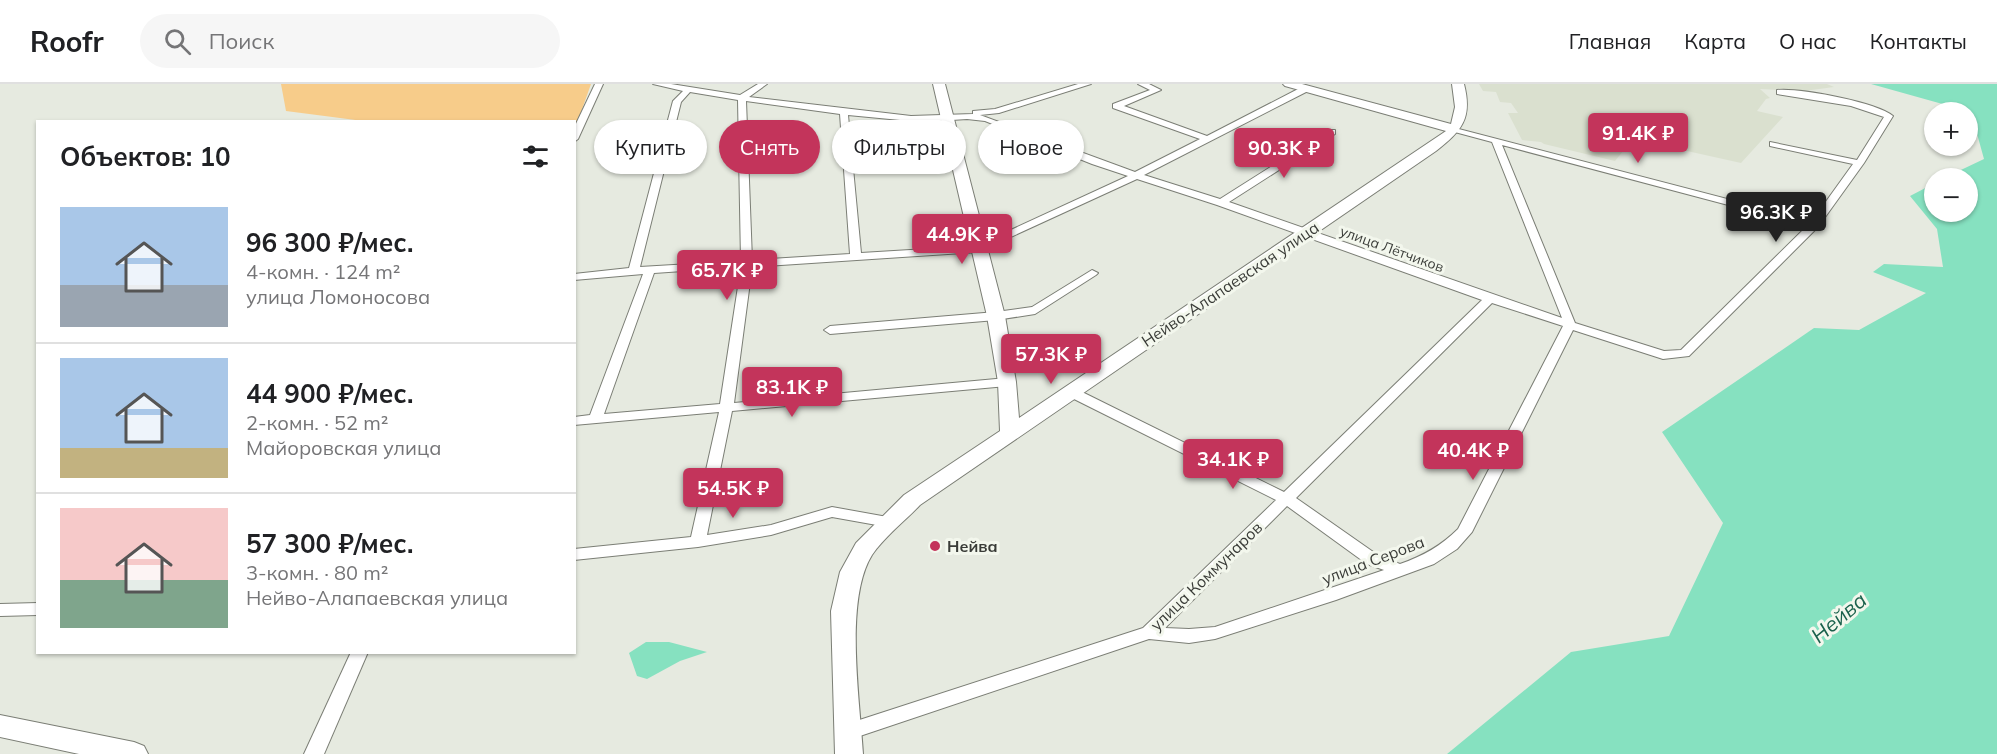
<!DOCTYPE html>
<html lang="ru">
<meta charset="utf-8">
<style>
:root{--surface:#fff;--page:#f6f6f6;--text:#202124;--muted:#757577;--line:#e0e0e0;--accent:#c3345b}
body{margin:0;font-family:Mulish,sans-serif;background:var(--page);color:var(--text);height:100vh;display:flex;flex-direction:column;font-size:22px;white-space:nowrap}
*{box-sizing:border-box;margin:0}
p{font-size:20px;color:var(--muted)}
.icon{flex:none;width:33px;height:33px;fill:none;stroke:currentColor;stroke-width:2;stroke-linecap:round;stroke-linejoin:round}
.map{position:relative;flex:1;overflow:hidden}
.panel{position:absolute;left:36px;top:36px;width:540px;height:534px;display:flex;flex-direction:column;background:var(--surface);border-radius:0px;box-shadow:0 2px 4px #0004}
.panel>*{flex:none}
.guide{position:absolute;left:594px;top:36px;width:570px;height:54px;display:flex;gap:12px}
.fabs{position:absolute;left:1924px;top:18px;display:grid;gap:12px}
.fabs a{display:grid;place-items:center;width:54px;height:54px;border-radius:50%;background:var(--surface);box-shadow:0 2px 4px #0004;font-size:30px}
.price{position:absolute;translate:-50% -51px;padding:0 14px;border-radius:6px;background:var(--accent);color:#fff;font-size:20px;line-height:39px;filter:drop-shadow(0 2px 3px #0008)}
.price::after{content:'';position:absolute;left:50%;top:36px;width:18px;height:14px;margin-left:-9px;background:inherit;clip-path:polygon(0 0,100% 0,50% 100%)}
.price.selected{background:#222;color:#fff}
ul{padding:0;list-style:none}
li{display:flex;align-items:center;gap:18px;height:150px;padding:0 24px}
li+li{border-top:2px solid var(--line)}
li span{display:grid;place-items:center;flex:none;width:168px;height:120px;border-radius:0px;color:#555}
li>.icon{margin-inline-start:auto}
span .icon{width:72px;height:72px;fill:#fffc;stroke-width:1}
li b{font-size:26px}
h2{display:flex;justify-content:space-between;align-items:center;height:72px;padding:0 24px;font-size:26px}
.pill{padding:0 21px;border-radius:27px;background:var(--surface);box-shadow:0 2px 4px #0004;font-size:21px;line-height:54px}
.pill.selected{background:var(--accent);color:#fff}
header{display:flex;align-items:center;gap:36px;box-sizing:border-box;height:84px;padding:0 30px;background:var(--surface);border-bottom:2px solid var(--line)}
header strong{font-size:28px}
nav{display:flex;gap:33px;margin-inline-start:auto;font-size:21px}
.search{width:420px;height:54px;background:var(--page);display:flex;align-items:center;gap:15px;box-sizing:border-box;padding:0 21px;border-radius:33px;color:var(--muted);font-size:22px}
.map>svg:first-child{display:block}
.built{fill:#dae0cf}
.green{fill:#f7cc8a}
.water{fill:#86e1c0}
.lines{fill:none;stroke-linecap:round;stroke-linejoin:round}
.street-casing{stroke:#7b7e75;stroke-width:2}
.secondary-casing{stroke:#7b7e75;stroke-width:2}
.street{fill:#fff;fill-rule:evenodd}
.secondary{fill:#fff;fill-rule:evenodd}
.poi-dot{fill:#c3345b;stroke:#f3f7ed;stroke-width:2}
.labels{text-anchor:middle;stroke-width:6;stroke-linejoin:round;paint-order:stroke}
.far-street-label{font-size:14px;fill:#3a3c38;stroke:#f3f7ed}
.street-label{font-size:16px;fill:#3a3c38;stroke:#f3f7ed}
.poi-label{font-size:16px;font-weight:bold;fill:#3a3c38;stroke:#f3f7ed;text-anchor:start}
.near-water-label{font-size:21px;font-style:italic;fill:#1a614c;stroke:#f3f7ed}
</style>
<header>
<strong>Roofr</strong>
<div class="search"><svg class="icon" aria-label="search" viewBox="0 0 24 24"><circle cx="10" cy="10" r="6"/><path d="M15 15l6 6"/></svg>Поиск</div>
<nav><a>Главная</a><a>Карта</a><a>О нас</a><a>Контакты</a></nav>
</header>
<div class="map">
<svg width="1997" height="670" viewBox="0 0 1997 670">
<rect width="100%" height="100%" fill="#e6eae0"/>
<path class="built" d="M1479,0H1827L1834,3L1804,7L1760,5L1770,14L1766,15L1757,27L1783,33L1741,79L1633,55L1615,77L1544,60L1541,58L1522,56L1508,29H1518L1511,19L1500,18L1496,8L1483,7Z"/>
<path class="green" d="M281,0H591L575,45L574,38H371L286,27Z"/>
<g class="water">
<path d="M1871,0H1997V670H1447L1571,568L1669,552L1723,439L1662,348L1814,244L1859,246L1926,209L1873,188L1884,180L1943,183L1937,145L1910,112L1935,99V128H1968V94H1944L1984,75L1971,28Z"/>
<path d="M646,558H669L707,568L680,577L647,595L637,592L629,569Z"/>
</g>
<g class="lines">
<g class="street-casing">
<g id="street">
<path d="M595,0H603L578,55L574,58V44Z"/>
<path d="M653,0H671L740,11L758,0H767L749,13L911,32L973,30V27L995,25L1078,0H1091L999,29L980,31L1135,88L1200,55L1113,24V20L1150,6L1138,0H1149L1161,6L1124,22L1207,52L1302,3H1308V7L1144,91L1220,115L1329,46H1335V50L1229,118L1562,234L1492,58L1451,47V43L1812,137L1853,80L1770,62V58L1857,76L1884,33L1851,22L1777,10V6C1800,4 1876,18 1893,32L1864,79L1818,143L1689,272L1663,275L1573,246L1472,448L1457,465L1434,480L1336,516L1215,555L1189,559L1149,555L848,656L841,654L839,648L841,642L1143,544L1276,416L1068,312L1066,309L1068,306H1078L1284,408L1482,216L1217,121L1137,95L978,168L752,183L734,319L1007,294L1013,298L1007,302L732,327L707,451L771,441L832,423L893,434L896,438L893,442L888,443L832,433L771,451L698,463L574,476V465L691,453L719,328L574,341V333L590,331L643,190L574,196V190L629,184L673,17L683,7ZM690,8L738,16L741,177L640,183L681,18ZM746,17L840,30L850,170L752,176ZM848,31L921,38L967,35L985,37L1092,80L1128,92L976,162L861,169ZM1502,61L1807,142L1681,266L1664,267L1575,239ZM741,183L720,320L604,330L654,189ZM1492,219L1563,242L1458,445C1441,462 1423,472 1400,480L1379,472L1296,414ZM1287,422L1367,480L1384,486L1215,543L1189,545L1165,544Z"/>
<path d="M1092,186L1098,189L1096,191L1035,230L996,236L830,250L824,246L830,242L996,228L1032,223Z"/>
<path d="M38,519V531L0,532V520Z"/>
<path d="M351,568H368L324,670H304Z"/>
</g>
</g>
<g class="secondary-casing">
<g id="secondary">
<path d="M933,0H945L1005,232L1016,298L1019,334L1446,47L1285,2L1283,0H1302L1451,40L1455,23L1452,0H1464C1473,35 1461,47 1436,67L920,421C905,437 884,453 872,471C844,516 860,617 863,670H835L831,527L840,488L856,459L904,411L1000,347L998,298L987,232Z"/>
<path d="M0,631L134,658L144,662L148,670H79L0,653Z"/>
</g>
</g>
<use href="#street" class="street"/>
<use href="#secondary" class="secondary"/>
</g>
<circle class="poi-dot" cx="935" cy="462" r="6"/>
<g class="labels">
<g class="far-street-label">
<text transform="translate(1392 165) rotate(20)" y="5">улица Лётчиков</text>
</g>
<g class="street-label">
<text transform="translate(1230 200) rotate(-34)" y="6">Нейво-Алапаевская улица</text>
<text transform="translate(1373 476) rotate(-21)" y="6">улица Серова</text>
<text transform="translate(1206 492) rotate(-44)" y="6">улица Коммунаров</text>
</g>
<g class="poi-label">
<text x="947" y="468">Нейва</text>
</g>
<g class="near-water-label">
<text transform="translate(1839 534) rotate(-40)" y="7">Нейва</text>
</g>
</g>
</svg>
<div class="fabs">
<a>+</a>
<a>−</a>
</div>
<b class="price" style="left:1638px;top:80px">91.4K ₽</b>
<b class="price" style="left:1284px;top:95px">90.3K ₽</b>
<b class="price selected" style="left:1776px;top:159px">96.3K ₽</b>
<b class="price" style="left:962px;top:181px">44.9K ₽</b>
<b class="price" style="left:727px;top:217px">65.7K ₽</b>
<b class="price" style="left:1051px;top:301px">57.3K ₽</b>
<b class="price" style="left:792px;top:334px">83.1K ₽</b>
<b class="price" style="left:1473px;top:397px">40.4K ₽</b>
<b class="price" style="left:1233px;top:406px">34.1K ₽</b>
<b class="price" style="left:733px;top:435px">54.5K ₽</b>
<div class="guide">
<a class="pill">Купить</a>
<a class="pill selected">Снять</a>
<a class="pill">Фильтры</a>
<a class="pill">Новое</a>
</div>
<section class="panel">
<h2>Объектов: 10<svg class="icon" aria-label="filters" viewBox="0 0 24 24"><path d="M4 7h16M4 17h16"/><circle cx="9" cy="7" r="2"/><circle cx="15" cy="17" r="2"/></svg></h2>
<ul>
<li><span style="background:linear-gradient(#a9c7e8 65%,#9aa5b1 0)"><svg class="icon" aria-label="home" viewBox="0 0 24 24"><path d="M3 11l9-7 9 7M6 9v11h12V9"/></svg></span><div><b>96 300 ₽/мес.</b><p>4-комн. · 124 m²</p><p>улица Ломоносова</p></div></li>
<li><span style="background:linear-gradient(#a9c7e8 75%,#c2b280 0)"><svg class="icon" aria-label="home" viewBox="0 0 24 24"><path d="M3 11l9-7 9 7M6 9v11h12V9"/></svg></span><div><b>44 900 ₽/мес.</b><p>2-комн. · 52 m²</p><p>Майоровская улица</p></div></li>
<li><span style="background:linear-gradient(#f6c9c9 60%,#7fa58c 0)"><svg class="icon" aria-label="home" viewBox="0 0 24 24"><path d="M3 11l9-7 9 7M6 9v11h12V9"/></svg></span><div><b>57 300 ₽/мес.</b><p>3-комн. · 80 m²</p><p>Нейво-Алапаевская улица</p></div></li>
</ul>
</section>
</div>
